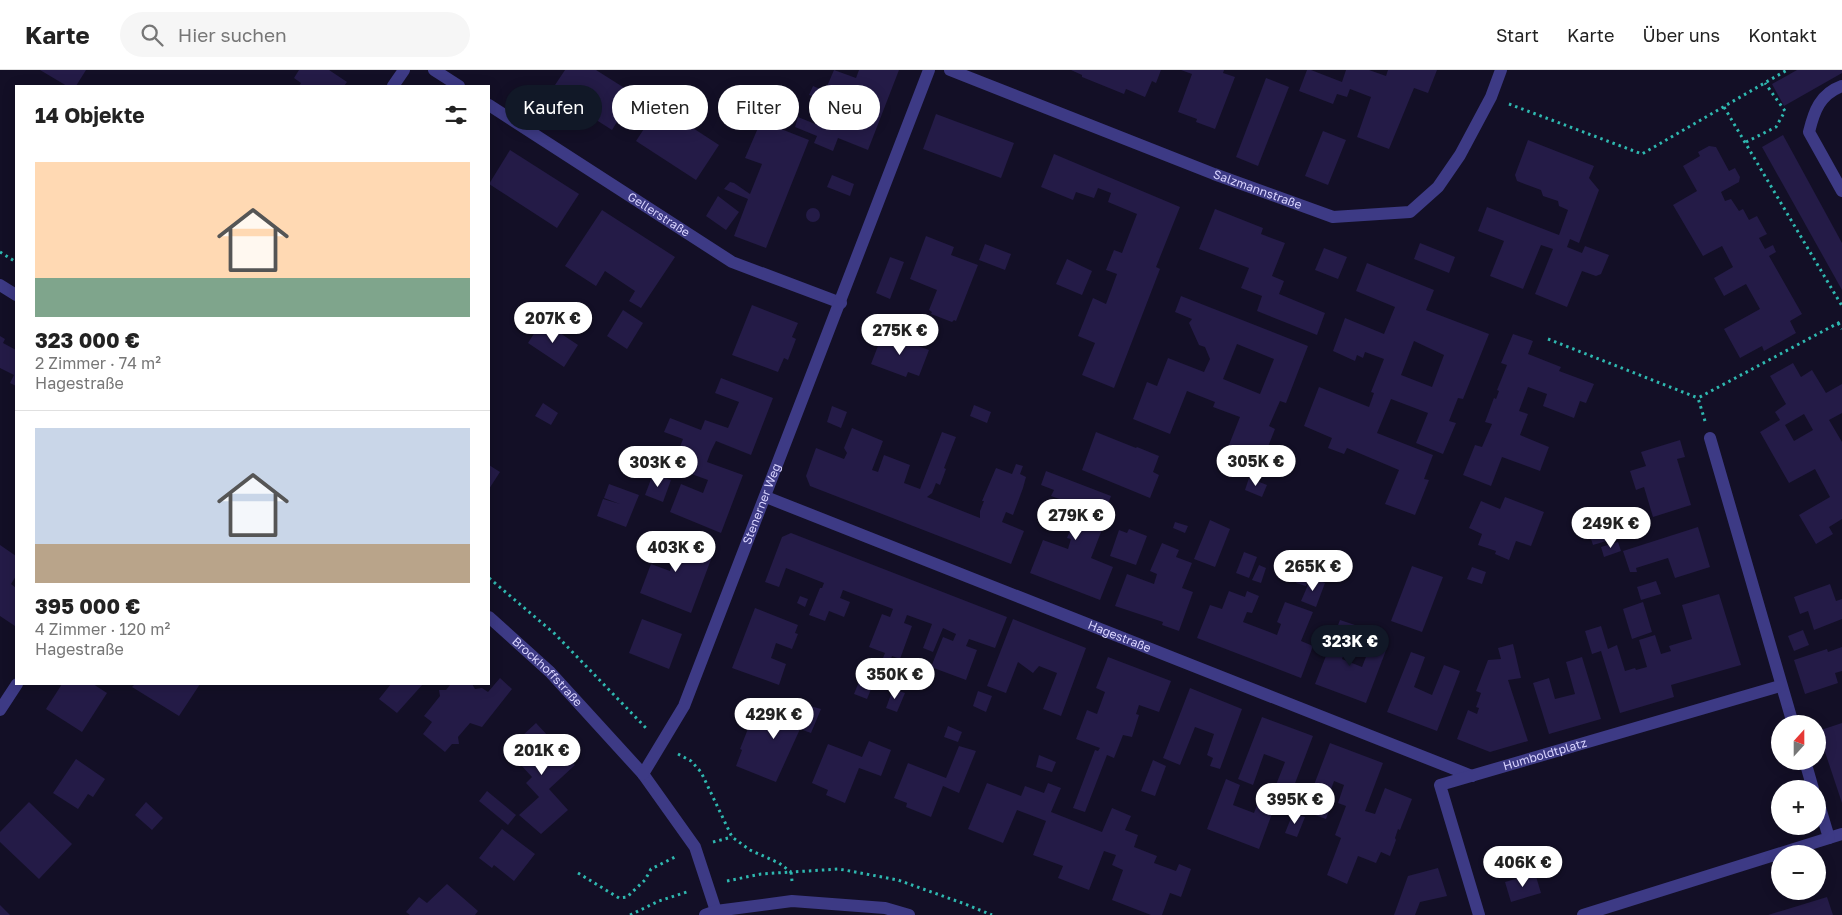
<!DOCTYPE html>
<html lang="de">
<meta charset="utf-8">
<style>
:root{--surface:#fff;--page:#f6f6f6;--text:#222;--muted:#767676;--line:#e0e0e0;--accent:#111827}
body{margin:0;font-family:"Golos Text",sans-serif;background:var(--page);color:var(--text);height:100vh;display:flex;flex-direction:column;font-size:19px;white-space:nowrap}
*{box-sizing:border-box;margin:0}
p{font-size:16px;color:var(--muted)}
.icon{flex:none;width:28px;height:28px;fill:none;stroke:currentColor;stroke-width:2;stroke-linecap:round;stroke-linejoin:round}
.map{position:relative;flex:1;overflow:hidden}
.side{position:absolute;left:15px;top:15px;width:475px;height:600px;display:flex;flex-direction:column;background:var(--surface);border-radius:0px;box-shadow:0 2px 12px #0003}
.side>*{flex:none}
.hud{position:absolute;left:505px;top:15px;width:475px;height:45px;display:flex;gap:10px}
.needle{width:32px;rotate:21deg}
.tools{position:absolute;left:1771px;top:645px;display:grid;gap:10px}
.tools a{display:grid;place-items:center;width:55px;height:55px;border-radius:50%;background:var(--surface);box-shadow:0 2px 12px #0003;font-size:25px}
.price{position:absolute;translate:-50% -42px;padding:0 11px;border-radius:18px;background:#fff;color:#222;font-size:16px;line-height:32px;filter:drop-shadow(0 1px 2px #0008)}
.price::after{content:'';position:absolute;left:50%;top:30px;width:15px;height:11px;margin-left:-8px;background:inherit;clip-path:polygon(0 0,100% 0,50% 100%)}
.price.on{background:var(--accent);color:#fff}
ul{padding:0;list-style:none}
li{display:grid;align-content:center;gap:10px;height:265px;padding:0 20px}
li+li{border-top:1px solid var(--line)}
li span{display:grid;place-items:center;height:155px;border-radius:0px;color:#555}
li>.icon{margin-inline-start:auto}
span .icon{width:90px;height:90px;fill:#fffc;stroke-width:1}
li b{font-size:21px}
h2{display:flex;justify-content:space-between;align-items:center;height:60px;padding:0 20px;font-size:21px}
.pill{padding:0 18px;border-radius:22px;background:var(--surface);box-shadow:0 2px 12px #0003;font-size:18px;line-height:45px}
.pill.on{background:var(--accent);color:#fff}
header{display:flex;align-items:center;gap:30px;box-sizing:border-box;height:70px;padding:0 25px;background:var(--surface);border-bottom:1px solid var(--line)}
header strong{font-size:24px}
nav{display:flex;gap:28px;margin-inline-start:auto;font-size:18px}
.search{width:350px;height:45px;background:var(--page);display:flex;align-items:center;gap:12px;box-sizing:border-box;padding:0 18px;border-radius:28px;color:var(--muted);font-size:19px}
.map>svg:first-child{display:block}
.building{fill:#241b47;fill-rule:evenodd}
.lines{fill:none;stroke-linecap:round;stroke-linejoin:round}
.path{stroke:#2fb8b0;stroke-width:3;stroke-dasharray:2.5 4;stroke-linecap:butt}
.minor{stroke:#3d3a85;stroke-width:12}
.tertiary{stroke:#3d3a85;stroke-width:12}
.labels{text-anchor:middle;stroke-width:4.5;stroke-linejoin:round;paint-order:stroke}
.street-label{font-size:12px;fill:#d9d4ff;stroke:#130f26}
</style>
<header>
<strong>Karte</strong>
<div class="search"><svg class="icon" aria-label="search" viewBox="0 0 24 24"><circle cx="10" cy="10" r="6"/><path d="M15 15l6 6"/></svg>Hier suchen</div>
<nav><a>Start</a><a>Karte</a><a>Über uns</a><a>Kontakt</a></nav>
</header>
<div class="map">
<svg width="1842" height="845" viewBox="0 0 1842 845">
<rect width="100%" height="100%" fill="#130f26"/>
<g class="building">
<path d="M40,0H86L76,16H67Z"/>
<path d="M299,0H329L347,12L344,16H299L301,13L294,8Z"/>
<path d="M565,0H596L634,24L612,60L551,21Z"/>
<path d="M834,0L856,8L859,0H899L868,80L838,68L833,81L814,73L817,66L795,57L798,47L825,58L829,46L844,52L851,34L825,24L823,30L809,25L813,16L825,21Z"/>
<path d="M1071,0H1161L1156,13L1152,11L1145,27L1126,19L1124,24L1082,7V5Z"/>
<path d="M1181,0H1224L1223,3L1235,7L1215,59L1196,52L1197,49L1178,42L1192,4Z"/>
<path d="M1307,0H1311L1342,12L1346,0H1369L1386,6L1388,0H1437L1428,23L1414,18L1389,79L1357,67L1371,27L1350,19L1347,27L1337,24L1333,34L1299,21Z"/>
<path d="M1797,0H1842V3L1784,36L1772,14Z"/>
<path d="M1266,8L1289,17L1258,96L1236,87Z"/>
<path d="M659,36L719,75L696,110L636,71Z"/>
<path d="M936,44L1014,73L1001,108L923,79Z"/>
<path d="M761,51L809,70L766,178L734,166L748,129L724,119L730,112L734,113L750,124L762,94L745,88Z"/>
<path d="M1323,61L1346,70L1328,115L1305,106Z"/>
<path d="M1783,65L1842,173V220L1762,77Z"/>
<path d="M1528,70L1594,96L1589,108L1599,120L1579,173L1570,169L1567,177L1582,183L1585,176L1609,185L1601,204L1596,206L1582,201L1567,237L1535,224L1553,179L1541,175L1523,219L1490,206L1504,171L1478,161L1487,137L1559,165L1568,140L1559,136L1558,131L1543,126L1541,120L1517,111L1515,105Z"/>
<path d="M1709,76L1716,77L1729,101L1735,98L1740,107L1739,112L1721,122L1725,131L1731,129L1739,141L1743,139L1749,150L1757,146L1767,164L1759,168L1765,179L1773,175L1776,182L1769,186L1802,244L1790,251L1796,263L1764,281L1762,276L1740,288L1724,259L1760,239L1746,214L1724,226L1714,208L1733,197L1722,176L1703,186L1673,135L1697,121L1683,96L1700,86L1698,82Z"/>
<path d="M510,80L579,124L557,158L489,114Z"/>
<path d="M1054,84L1180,137L1156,197L1160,199L1114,318L1082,305L1095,273L1078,266L1093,228L1106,234L1117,204L1106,200L1114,180L1122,183L1137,144L1108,132L1111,123L1098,118L1094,128L1076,122L1073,130L1041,117Z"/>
<path d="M832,105L854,114L850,126L827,117Z"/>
<path d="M718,126L739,142L726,160L706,146Z"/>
<circle cx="813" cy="145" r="7"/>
<path d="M1215,139L1263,158L1261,164L1285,173L1272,206L1284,211L1279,224L1325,243L1317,265L1257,241L1262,226L1241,218L1249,198L1199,179Z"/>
<path d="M602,140L675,187L641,238L629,231L635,221L605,201L596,216L565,196Z"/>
<path d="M926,166L954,177L951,185L978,195L956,251L954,250L952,252L931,244L932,242L929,240L937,220L910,209Z"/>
<path d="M1420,173L1455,187L1449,203L1414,189Z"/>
<path d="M985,174L1011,184L1005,200L979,190Z"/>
<path d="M1324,178L1347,187L1338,209L1315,200Z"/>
<path d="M890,187L904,192L890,229L876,223Z"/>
<path d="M1067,189L1092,201L1082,225L1056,214Z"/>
<path d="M1367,193L1434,220L1426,240L1489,264L1463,329L1458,328L1449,351L1456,353L1443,384L1416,373L1428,343L1391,329L1377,363L1433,385L1424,409L1429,410L1415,445L1385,434L1399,400L1347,378L1344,384L1328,378L1332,368L1304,356L1319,317L1369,337L1374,323L1371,322L1384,289L1365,282L1363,288L1357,285L1355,291L1333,281L1345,248L1384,264L1395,237L1356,221ZM1414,271L1444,285L1432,317L1401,305Z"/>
<path d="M1181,226L1308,276L1286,333L1280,331L1269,356L1275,359L1262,392L1248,387L1246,393L1225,385L1240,347L1213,337L1215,332L1187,321L1170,364L1133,349L1147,312L1157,316L1168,288L1204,302L1210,289L1205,277L1199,275L1189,253L1192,249L1175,242ZM1237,274L1274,289L1260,324L1223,309Z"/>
<path d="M752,235L798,253L792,267L796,269L788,290L784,288L778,302L732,285Z"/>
<path d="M623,240L643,253L627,279L607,266Z"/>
<path d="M542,251L578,275L564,297L528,273Z"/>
<path d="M883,263L929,280L919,306L908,302L906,307L871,294Z"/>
<path d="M1513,264L1533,271L1528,284L1561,297L1559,301L1594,314L1586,333L1580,331L1574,348L1543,336L1547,324L1528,317L1519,341L1528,344L1520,365L1549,377L1540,401L1502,387L1491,416L1463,405L1475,375L1482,377L1492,354L1485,352L1494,328L1496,329L1499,321L1497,320L1507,295L1501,293Z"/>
<path d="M0,266L5,269L3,273L16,280V316L10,313L14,305L0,298Z"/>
<path d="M1793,293L1801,307L1812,300L1826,323L1842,314V343L1829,350L1842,372V449L1829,457L1833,464L1816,474L1799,445L1830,427L1815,399L1789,413L1760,362L1780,350L1775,342L1786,334L1770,306ZM1804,344L1813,360L1794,371L1785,355Z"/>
<path d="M721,308L773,328L751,385L716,371L711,381L707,392L743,405L721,463L670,442L681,414L703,423L708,410L672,397L683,369L664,362L670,348L701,360L705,350L728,358L739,332L715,323Z"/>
<path d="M543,333L558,343L551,355L535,346Z"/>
<path d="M974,335L991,342L987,353L970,346Z"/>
<path d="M832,336L847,342L841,358L827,352Z"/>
<path d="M852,358L883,371L872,400L878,402L884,385L910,395L904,413L920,419L942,362L956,367L944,398L946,399L940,415L936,413L932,423L927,427L980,448V441L984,431H982L996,398L1012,404L1016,394L1023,396L1020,404L1026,407L1023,418L1013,445L1006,442L1002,452L1024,461L1011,494L810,416L806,406L816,378L844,389L847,383L844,378Z"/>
<path d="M1096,362L1136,378L1137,377L1159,386L1153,402L1159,405L1150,428L1082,400Z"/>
<path d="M1680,370L1685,387L1677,389L1691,435L1653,447L1644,417L1636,420L1630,401L1646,396L1641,382Z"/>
<path d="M489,395L500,402L489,419Z"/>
<path d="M1046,401L1111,426L1105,442L1108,444L1091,488L1113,497L1100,530L1030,503L1043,470L1068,479L1071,469L1067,468L1077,444L1070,441L1073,434L1051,426L1054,420L1041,415Z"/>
<path d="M653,404L671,410L663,432L645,425Z"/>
<path d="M1249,408L1267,415L1262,427L1245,420Z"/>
<path d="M609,414L639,425L626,457L597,446L603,429L620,434L604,428Z"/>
<path d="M1505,427L1544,442L1531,476L1516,471L1509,490L1495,484L1496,481L1478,475L1482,464L1469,458L1481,431L1500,439Z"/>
<path d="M1210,450L1230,459L1215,497L1194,489Z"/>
<path d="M1175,452L1188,456L1185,463L1173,458Z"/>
<path d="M1612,456L1616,468L1593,475L1589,463Z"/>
<path d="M1698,457L1710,497L1675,508L1668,488L1636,498L1637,502H1630L1623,481Z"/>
<path d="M1129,459L1147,466L1136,495L1110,486L1119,460L1127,463Z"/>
<path d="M649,461L713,484L691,543L640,523L651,494L670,501L674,488L644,476Z"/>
<path d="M791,463L1007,547L995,578L969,569L966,576L977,580L966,610L931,597L943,567L953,571L956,564L943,558L933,582L923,578L932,554L907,545L904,553L912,556L900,589L892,586L889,596L881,593L885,583L869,577L882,544L890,547L893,539L843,520L840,528L850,532L844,547L829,541L825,551L809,545L820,518H822L824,513L786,498L779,517L765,512L782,467Z"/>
<path d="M1618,472L1621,481L1604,487L1601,477Z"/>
<path d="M1162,473L1179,480L1176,487L1192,493L1182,518L1193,522L1179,561L1162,555L1163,552L1115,536L1127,504L1154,514L1157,504L1150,501Z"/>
<path d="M0,475L16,486V506L11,514L16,518L15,556L0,546Z"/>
<path d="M1244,482L1257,487L1249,508L1236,503Z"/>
<path d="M1259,495L1266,498L1261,513L1252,510Z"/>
<path d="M1412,496L1443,507L1422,562L1391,551Z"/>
<path d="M1302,497L1312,501L1306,516L1296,513Z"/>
<path d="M1472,497L1486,502L1482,514L1467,509Z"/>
<path d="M1311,508L1325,513L1316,537L1301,531Z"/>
<path d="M1656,511L1661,524L1641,530L1637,517Z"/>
<path d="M1830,514L1836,531L1842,529V549L1814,560L1808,541L1800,544L1794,527Z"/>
<path d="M1229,521L1245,527L1247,521L1259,526L1252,543L1247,542L1243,552L1277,565L1281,554L1277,552L1285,532L1313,542L1301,571L1313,576L1301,608L1197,568L1210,535L1222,539Z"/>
<path d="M1719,524L1741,595L1671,615L1674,627L1620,643L1601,581L1592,584L1585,561L1601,556L1608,579L1617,575L1625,601L1635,598L1636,600L1647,597L1639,570L1655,565L1661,584L1671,581L1669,576L1692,569L1682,535Z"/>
<path d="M800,526L808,529L805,537L797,533Z"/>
<path d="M1643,532L1652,562L1632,569L1623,539Z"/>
<path d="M755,538L798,555L795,563L798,564L792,579L776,573L771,588L786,594L779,615L732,598Z"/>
<path d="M642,549L682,564L669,599L629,583Z"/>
<path d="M1013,549L1086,578L1061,646L1043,639L1057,603L1039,596L1033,603L1018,592L1006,623L987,616Z"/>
<path d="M1340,550L1355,555L1342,589L1362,597L1373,569L1388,575L1366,633L1315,614Z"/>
<path d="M1803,560L1809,575L1794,581L1788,566Z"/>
<path d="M1513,574L1521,608L1508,610L1528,671L1490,682L1457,669L1468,640L1477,644L1479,638L1476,637L1481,623L1476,621L1488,590L1501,589L1498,578Z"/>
<path d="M1842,577V601L1835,603L1838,613L1805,624L1794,590L1827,579L1828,582Z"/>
<path d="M1411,582L1425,587L1414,617L1432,625L1444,595L1460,601L1437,661L1387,642Z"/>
<path d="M1108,587L1171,611L1159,642L1139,635L1136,644L1139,645L1132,667L1123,665L1114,688L1107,685L1085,742L1073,738L1095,680L1098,681L1100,678L1076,669L1087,640L1097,644L1105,622L1096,618Z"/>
<path d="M1582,587L1601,649L1549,664L1533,613L1549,608L1555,629L1575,624L1566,592Z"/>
<path d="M863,602L876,607L867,629L854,624Z"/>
<path d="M500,608L512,619L482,657L470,653L458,667L459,674H452L445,682L423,664L432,652L424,646L440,626L439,620H446L450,615L448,614H472L475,619L482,618L488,622Z"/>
<path d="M62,614H93L107,623L82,662L46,639Z"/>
<path d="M135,614H200L179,646L132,617Z"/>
<path d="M391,614H423L397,643L379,629Z"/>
<path d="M1190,618L1242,639L1220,699L1210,696L1213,688L1207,685L1214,664L1195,657L1180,695L1163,688Z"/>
<path d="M893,619L905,623L897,642L886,638Z"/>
<path d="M978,621L992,626L986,642L973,636Z"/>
<path d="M792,631L821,639L811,663L800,659L776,712L736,696L742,680L740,679L755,641L783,652Z"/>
<path d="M1262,647L1313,666L1286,737L1276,733L1259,779L1207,759L1226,709L1240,715L1233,735L1254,743L1260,727L1270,730L1285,692L1264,684L1253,715L1238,709Z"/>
<path d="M536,653L575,695L549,719L568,740L541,764L519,745L539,727L526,713L532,707L507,680Z"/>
<path d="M1842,653V733L1818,661Z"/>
<path d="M948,656L962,662L958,672L944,667Z"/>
<path d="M869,671L891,680L881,706L859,698L845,733L826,725L828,720L812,713L828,674L862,687Z"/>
<path d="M1330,673L1383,693L1365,741L1375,744L1385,718L1412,729L1400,760L1398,759L1395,768L1396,770L1390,786L1381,782L1376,793L1358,786L1347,814L1327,805L1341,768L1335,765L1346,736L1338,733L1344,715L1334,711L1328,728L1333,730L1326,749L1304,741Z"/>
<path d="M959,676L976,681L959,723L943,716L931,747L906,737L907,733L894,728L908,693L946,708Z"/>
<path d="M1039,685L1056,692L1052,702L1036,697Z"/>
<path d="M76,689L105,709L93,727L88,724L78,739L53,723Z"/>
<path d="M1153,690L1166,696L1155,726L1141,721Z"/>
<path d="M987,713L1021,726L1025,716L1044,723L1048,713L1061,718L1051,742L1102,762L1112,738L1131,746L1125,760L1138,765L1134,777L1157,786L1154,793L1176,801L1179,794L1191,799L1181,827L1170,823L1162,845H1151L1112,830L1123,800L1112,795L1116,785L1104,781L1089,820L1058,808L1063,796L1033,785L1046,751L1017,740L1003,773L968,759Z"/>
<path d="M487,721L516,745L508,755L479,731Z"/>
<path d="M29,732L72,774L39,809L0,772V762Z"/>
<path d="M146,732L163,748L152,760L135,745Z"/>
<path d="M1293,743L1305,747L1297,767L1285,763Z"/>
<path d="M502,759L535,784L514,811L494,795L492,798L479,788Z"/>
<path d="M1438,798L1447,826L1420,832L1415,845H1394L1408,806Z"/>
<path d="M1535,803L1541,823L1511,832L1505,812Z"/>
<path d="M447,814L478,841L475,845H410L406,842L419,827L427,833Z"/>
<path d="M1827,827L1833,845H1768Z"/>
<path d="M0,835L10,845H0Z"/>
</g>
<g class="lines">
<g class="path">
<path d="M1509,34L1642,84L1787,0"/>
<path d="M1724,37L1842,236"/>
<path d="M1746,72L1776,57L1785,41L1765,13"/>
<path d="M0,182L16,192"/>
<path d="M1838,253L1842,259"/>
<path d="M1548,269L1698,328"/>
<path d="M1705,351L1698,328L1842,251"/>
<path d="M489,508L555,564L646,658"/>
<path d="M678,684L691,691L701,702L732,767L750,780L779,793L791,802L839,799L898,810L965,834L992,845"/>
<path d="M713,772L732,767"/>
<path d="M578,803L619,828L627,827L645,810L651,799L677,786"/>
<path d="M727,811L761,804L791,802L792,811"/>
<path d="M630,845L659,831L690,821"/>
</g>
<g class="minor">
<path d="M434,0L459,16"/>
<path id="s1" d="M950,0L1214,104L1333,147L1410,142L1438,117L1460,85L1491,27L1501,0"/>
<path d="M393,16L404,0"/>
<path d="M1842,16C1820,24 1814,41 1809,62L1842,121"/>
<path id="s2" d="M489,35L732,192L841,233"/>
<path d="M0,215L16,225"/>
<path d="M1710,368L1793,654"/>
<path id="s3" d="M766,427L1472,706"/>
<path id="s4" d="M489,547L550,602L643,704L695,777L716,841"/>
<path d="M0,640L17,614"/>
<path d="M1805,691L1813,719"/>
<path id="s5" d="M643,704L684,636L929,0"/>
<path d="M1829,768L1842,764"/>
<path id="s6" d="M1479,845L1440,715L1780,616"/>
<path d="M1583,845L1829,768L1818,731"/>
</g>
<path class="tertiary" d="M705,845L716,841L792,831L885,838L909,845"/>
</g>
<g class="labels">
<g class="street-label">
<text dy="4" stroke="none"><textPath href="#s1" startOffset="330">Salzmannstraße</textPath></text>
<text dy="4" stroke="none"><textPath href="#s2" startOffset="202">Gellerstraße</textPath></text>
<text dy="4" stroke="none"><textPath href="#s5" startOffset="296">Stenerner Weg</textPath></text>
<text dy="4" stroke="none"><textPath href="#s3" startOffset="380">Hagestraße</textPath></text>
<text dy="4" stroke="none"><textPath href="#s4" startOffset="80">Brockhoffstraße</textPath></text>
<text dy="4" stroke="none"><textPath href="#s6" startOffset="245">Humboldtplatz</textPath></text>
</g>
</g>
</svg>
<div class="tools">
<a><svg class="needle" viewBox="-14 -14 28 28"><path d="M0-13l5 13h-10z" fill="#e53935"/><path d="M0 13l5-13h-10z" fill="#767676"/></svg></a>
<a>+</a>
<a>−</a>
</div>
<b class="price" style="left:553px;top:274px">207K €</b>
<b class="price" style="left:900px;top:286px">275K €</b>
<b class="price" style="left:1256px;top:417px">305K €</b>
<b class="price" style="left:658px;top:418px">303K €</b>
<b class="price" style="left:1076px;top:471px">279K €</b>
<b class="price" style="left:1611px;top:479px">249K €</b>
<b class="price" style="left:676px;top:503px">403K €</b>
<b class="price" style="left:1313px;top:522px">265K €</b>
<b class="price on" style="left:1350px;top:597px">323K €</b>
<b class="price" style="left:895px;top:630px">350K €</b>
<b class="price" style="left:774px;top:670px">429K €</b>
<b class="price" style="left:542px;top:706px">201K €</b>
<b class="price" style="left:1295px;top:755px">395K €</b>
<b class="price" style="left:1523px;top:818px">406K €</b>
<div class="hud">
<a class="pill on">Kaufen</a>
<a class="pill">Mieten</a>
<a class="pill">Filter</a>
<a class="pill">Neu</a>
</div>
<section class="side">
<h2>14 Objekte<svg class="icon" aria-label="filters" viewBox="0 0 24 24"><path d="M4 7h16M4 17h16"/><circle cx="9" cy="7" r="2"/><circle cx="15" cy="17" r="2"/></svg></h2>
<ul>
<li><span style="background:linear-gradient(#ffd9b3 75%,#7fa58c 0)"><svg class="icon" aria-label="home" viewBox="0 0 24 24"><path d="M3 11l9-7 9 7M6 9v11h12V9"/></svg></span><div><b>323 000 €</b><p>2 Zimmer · 74 m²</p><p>Hagestraße</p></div></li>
<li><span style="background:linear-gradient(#c9d6e8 75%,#b9a48a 0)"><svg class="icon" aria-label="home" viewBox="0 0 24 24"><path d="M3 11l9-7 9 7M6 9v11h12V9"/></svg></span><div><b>395 000 €</b><p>4 Zimmer · 120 m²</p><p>Hagestraße</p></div></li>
</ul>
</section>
</div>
